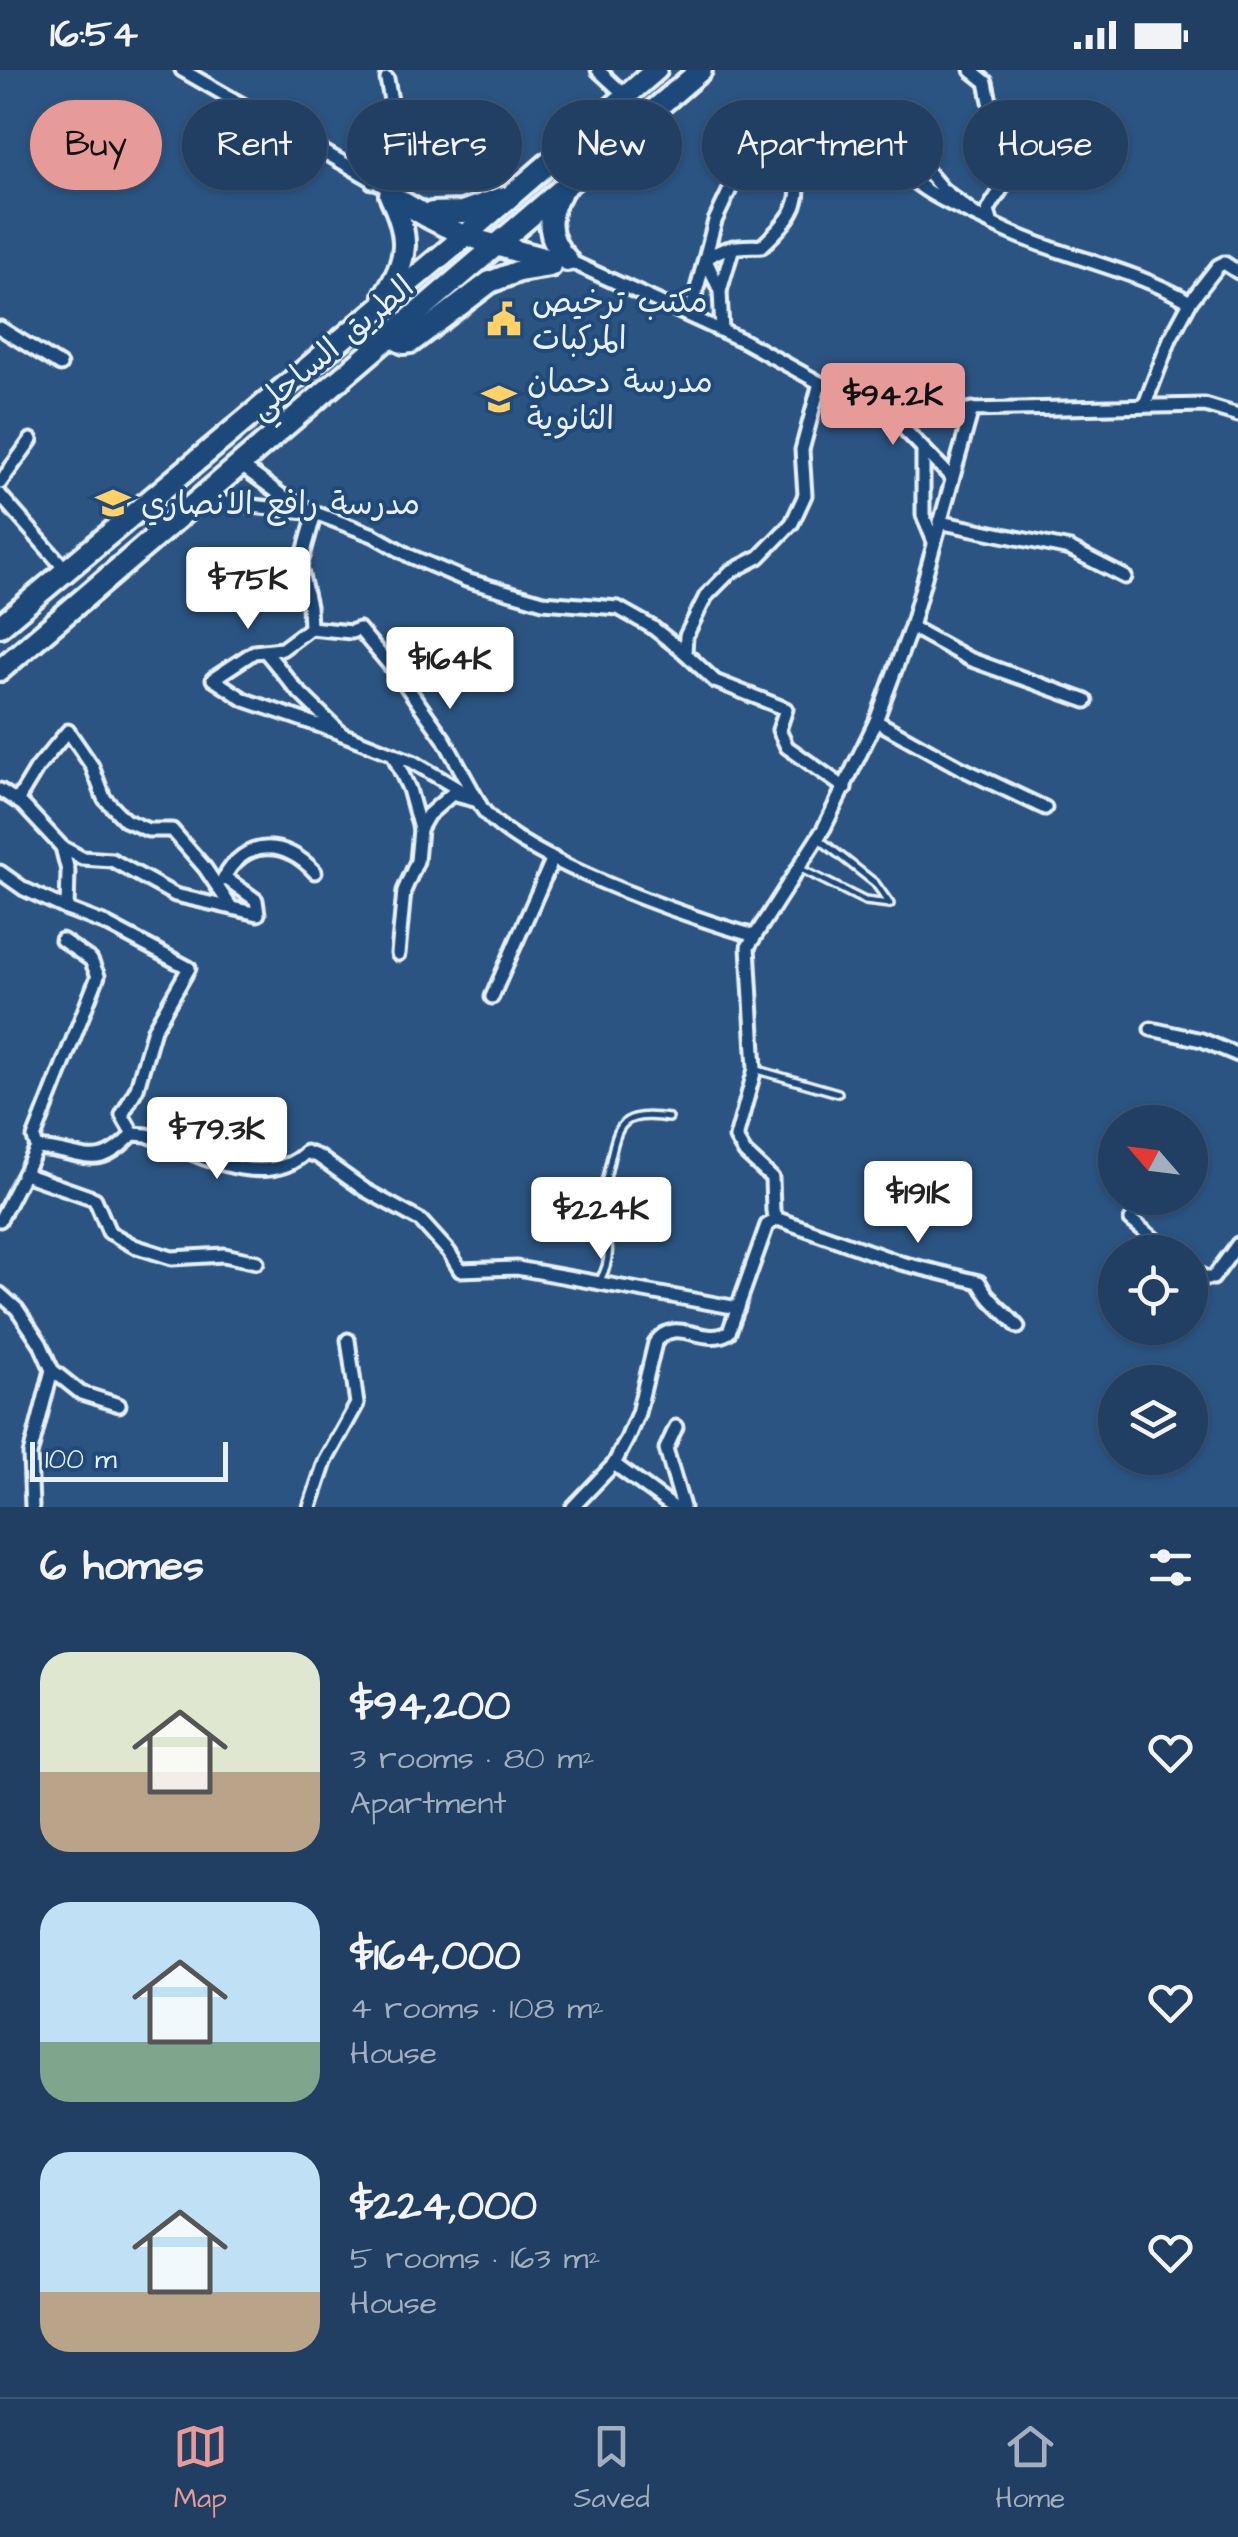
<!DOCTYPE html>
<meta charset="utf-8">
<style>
:root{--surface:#203f62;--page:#284668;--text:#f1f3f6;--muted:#a2afbe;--line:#3d5877;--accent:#e69b98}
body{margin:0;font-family:"Architects Daughter","Playpen Sans Arabic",sans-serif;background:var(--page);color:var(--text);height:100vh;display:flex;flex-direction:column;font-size:38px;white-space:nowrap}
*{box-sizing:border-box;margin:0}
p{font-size:32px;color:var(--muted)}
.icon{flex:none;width:55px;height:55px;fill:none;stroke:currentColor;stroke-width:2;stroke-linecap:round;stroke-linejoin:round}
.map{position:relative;height:1437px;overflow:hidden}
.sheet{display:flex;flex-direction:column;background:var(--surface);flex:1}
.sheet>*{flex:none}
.hud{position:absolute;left:30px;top:30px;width:1180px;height:90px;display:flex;gap:20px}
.needle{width:65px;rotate:298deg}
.fabs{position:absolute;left:1098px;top:1035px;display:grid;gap:20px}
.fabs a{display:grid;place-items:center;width:110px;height:110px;border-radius:50%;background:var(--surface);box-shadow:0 2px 8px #0004,0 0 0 2px var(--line);font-size:50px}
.scale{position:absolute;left:30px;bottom:25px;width:198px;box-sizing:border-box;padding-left:10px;border:5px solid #e8f1f8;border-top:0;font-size:28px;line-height:35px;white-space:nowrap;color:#e8f1f8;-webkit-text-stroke:8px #1f4a7a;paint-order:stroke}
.price{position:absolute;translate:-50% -85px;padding:0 22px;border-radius:10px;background:#fff;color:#222;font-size:32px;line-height:65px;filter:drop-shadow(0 2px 5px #0008)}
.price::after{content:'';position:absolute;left:50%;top:60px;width:30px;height:22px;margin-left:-15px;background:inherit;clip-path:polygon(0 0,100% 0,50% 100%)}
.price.active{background:var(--accent);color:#111}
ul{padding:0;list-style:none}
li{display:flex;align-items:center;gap:30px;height:250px;padding:0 40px}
li span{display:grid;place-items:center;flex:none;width:280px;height:200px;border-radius:30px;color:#555}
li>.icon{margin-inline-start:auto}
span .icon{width:120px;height:120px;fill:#fffc;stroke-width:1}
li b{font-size:42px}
h2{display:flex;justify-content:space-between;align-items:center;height:120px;padding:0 40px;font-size:42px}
.pill{padding:0 35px;border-radius:45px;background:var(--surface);box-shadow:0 2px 8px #0004,0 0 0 2px var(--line);font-size:35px;line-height:90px}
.pill.active{background:var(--accent);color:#111}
.status{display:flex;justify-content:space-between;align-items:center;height:70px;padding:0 50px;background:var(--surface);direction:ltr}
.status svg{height:28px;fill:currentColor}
.menu{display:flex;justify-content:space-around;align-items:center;height:140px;border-top:2px solid var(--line);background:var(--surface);font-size:28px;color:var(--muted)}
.menu a{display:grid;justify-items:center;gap:5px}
.menu .active{color:var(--accent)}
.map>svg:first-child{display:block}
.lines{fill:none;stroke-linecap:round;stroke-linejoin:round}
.lane-casing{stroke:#e8f1f8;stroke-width:12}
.street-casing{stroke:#e8f1f8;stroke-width:19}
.highway-casing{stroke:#e8f1f8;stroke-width:28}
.lane{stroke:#1f4a7a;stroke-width:5}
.street{stroke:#1f4a7a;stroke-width:11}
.highway{stroke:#1f4a7a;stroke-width:20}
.labels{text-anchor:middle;stroke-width:8;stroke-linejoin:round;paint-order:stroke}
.poi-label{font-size:32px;fill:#e8f1f8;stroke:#1f4a7a;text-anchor:start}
.street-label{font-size:32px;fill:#e8f1f8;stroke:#1f4a7a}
</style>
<div class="status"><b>16:54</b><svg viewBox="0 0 49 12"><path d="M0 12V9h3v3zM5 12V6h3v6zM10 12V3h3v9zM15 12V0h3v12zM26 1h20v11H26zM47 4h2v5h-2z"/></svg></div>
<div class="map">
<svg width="1238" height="1437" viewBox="0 0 1238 1437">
<rect width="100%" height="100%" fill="#2b5482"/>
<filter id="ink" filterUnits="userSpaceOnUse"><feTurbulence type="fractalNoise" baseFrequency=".01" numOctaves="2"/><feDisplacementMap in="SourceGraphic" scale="20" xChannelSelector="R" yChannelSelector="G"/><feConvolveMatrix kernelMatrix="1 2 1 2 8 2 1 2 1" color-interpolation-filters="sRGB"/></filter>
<g filter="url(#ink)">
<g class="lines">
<g class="lane-casing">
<g id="lane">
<path d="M801,799L865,831L890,834L875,813L819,769"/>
<path d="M758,1000L838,1023"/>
<path d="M600,1210C618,1179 602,1158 600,1126C600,1119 606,1112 607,1104C618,1059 614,1040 669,1048"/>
</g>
</g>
<g class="street-casing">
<g id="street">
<path d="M182,0L449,154L468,163L567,190L744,271L820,313L866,332L915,341L1205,335L1238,345"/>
<path d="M598,0L626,26"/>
<path d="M971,0L986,12L998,70L1011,101C1005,117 995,126 988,141L992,154C1056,186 1128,196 1190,232"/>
<path d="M372,112L398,69L387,9"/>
<path d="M398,133C442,166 489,178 541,193"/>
<path d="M980,148L942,119L909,80L900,78L896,84C901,117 963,139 992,154"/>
<path d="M720,221L733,177"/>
<path d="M690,245L715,151L743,92L751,85L791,102C811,130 782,157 762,176C742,177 721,175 706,190L720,221L722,261"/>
<path d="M0,258L60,295"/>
<path d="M820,313L802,380L805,425L792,453L759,487L730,502L706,526L686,566L685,583L715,611L786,639L779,660L787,677L845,718"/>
<path d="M1145,334L1170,269L1190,232L1218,196L1224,193L1238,202"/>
<path d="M972,339L911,557L876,651L824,758L748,877L755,999L736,1068L745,1083L772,1108L773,1141L778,1149L901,1193L979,1212C990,1233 1003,1239 1018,1257"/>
<path d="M915,341L903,352L906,361L952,408"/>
<path d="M923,379V445L934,472"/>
<path d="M239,394L281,425L315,443L373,465L410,486L466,510L543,532L618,538L652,557L685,583"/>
<path d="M0,413L31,370"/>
<path d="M0,425L67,501"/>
<path d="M199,430L315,443L300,497L309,536L310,558L351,562L359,559L402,610L444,669L478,731L413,692L342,664L296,619L265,581"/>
<path d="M939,452L1070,479L1125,507"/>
<path d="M911,557L969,589L1086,631"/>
<path d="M310,558L282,579L254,582L213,609L245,630L338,662"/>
<path d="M876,651L959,697L1045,738"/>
<path d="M393,684L409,719L420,759L417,791L404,821L398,884"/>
<path d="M0,720L23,735L62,777L82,788L112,790L175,825L258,844L256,830L224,807"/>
<path d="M17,731L37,698L68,661L92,696L104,728L125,750L148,760H172L205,798L231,837"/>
<path d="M420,759L428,745L452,724L478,731C501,784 697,850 755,866"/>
<path d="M62,777L68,801L67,839L106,854L189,898L154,959L137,1018L122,1045L133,1064"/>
<path d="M0,802L24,819L67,839"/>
<path d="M223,810C244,767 286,770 315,802"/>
<path d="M492,927L553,788"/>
<path d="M1151,959L1202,970L1238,985"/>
<path d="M37,1078L34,1068L98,906L91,890L62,870"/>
<path d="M24,1104L95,1129L109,1162L134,1176L172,1188L224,1185L257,1192"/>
<path d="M0,1150L37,1078C85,1081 95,1104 133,1064L147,1065C192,1082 265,1123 306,1082L319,1087L365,1120L421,1151L449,1182L460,1200L517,1198L738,1238"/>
<path d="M1131,1150L1170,1182"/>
<path d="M1190,1198L1206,1208H1213L1238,1174"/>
<path d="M0,1224L17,1239L40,1273L52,1300L30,1385L32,1437"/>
<path d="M52,1300L81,1323L119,1335"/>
<path d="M676,1357L666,1379L683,1437"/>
<path d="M614,1394L673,1437"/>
<path d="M310,1437L325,1392L357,1334L348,1270"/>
<path d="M573,1437L614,1394L627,1369L638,1343L655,1273C675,1244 704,1278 729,1262L767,1155L778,1149"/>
</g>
</g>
<g class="highway-casing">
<g id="highway">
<path d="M560,124C545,147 548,170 567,190"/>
<path d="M432,143L462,142L502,128"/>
<path d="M385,225C410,187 409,165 390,125"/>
<path d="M392,267L404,273L411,272L490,212L519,201L550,196"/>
<path d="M0,556L460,170L656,0"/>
<path d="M0,600L701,0"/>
</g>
</g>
<use href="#lane" class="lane"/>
<use href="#street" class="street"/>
<use href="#highway" class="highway"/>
</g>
</g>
<defs>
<g id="civic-bare" transform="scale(2.7)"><path d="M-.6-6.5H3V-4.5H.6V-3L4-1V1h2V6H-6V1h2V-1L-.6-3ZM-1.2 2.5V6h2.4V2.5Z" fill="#ffd166" stroke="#1f4a7a" stroke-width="2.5" paint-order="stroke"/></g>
<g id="school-bare" transform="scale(2.7)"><path d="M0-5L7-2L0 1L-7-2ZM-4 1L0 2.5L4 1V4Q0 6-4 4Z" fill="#ffd166" stroke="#1f4a7a" stroke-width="2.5" paint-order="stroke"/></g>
</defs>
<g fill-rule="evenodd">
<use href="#civic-bare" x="504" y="249"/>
<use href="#school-bare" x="499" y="329"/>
<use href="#school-bare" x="113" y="433"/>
</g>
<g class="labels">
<g class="poi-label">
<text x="532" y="242">مكتب ترخيص<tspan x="532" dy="37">المركبات</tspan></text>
<text x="527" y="322">مدرسة دحمان<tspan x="527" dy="37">الثانوية</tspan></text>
<text x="141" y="444">مدرسة رافع الانصاري</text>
</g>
<g class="street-label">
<text transform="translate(331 277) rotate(-40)" y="11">الطريق الساحلي</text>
</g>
</g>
</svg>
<div class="fabs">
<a><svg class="needle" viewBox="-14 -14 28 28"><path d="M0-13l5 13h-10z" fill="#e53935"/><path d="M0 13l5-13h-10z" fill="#a2afbe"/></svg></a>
<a><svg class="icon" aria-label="locate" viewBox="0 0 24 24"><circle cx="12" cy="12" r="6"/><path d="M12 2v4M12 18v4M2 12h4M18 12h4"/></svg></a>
<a><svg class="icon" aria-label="layers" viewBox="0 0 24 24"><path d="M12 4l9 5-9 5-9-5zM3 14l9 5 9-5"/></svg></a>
</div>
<div class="scale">100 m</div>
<b class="price active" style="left:893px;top:378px">$94.2K</b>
<b class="price" style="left:248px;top:562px">$75K</b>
<b class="price" style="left:450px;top:642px">$164K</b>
<b class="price" style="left:217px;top:1112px">$79.3K</b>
<b class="price" style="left:918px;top:1176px">$191K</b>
<b class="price" style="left:601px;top:1192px">$224K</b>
<div class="hud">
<a class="pill active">Buy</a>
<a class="pill">Rent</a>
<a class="pill">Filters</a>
<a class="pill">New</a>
<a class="pill">Apartment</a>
<a class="pill">House</a>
</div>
</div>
<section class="sheet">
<h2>6 homes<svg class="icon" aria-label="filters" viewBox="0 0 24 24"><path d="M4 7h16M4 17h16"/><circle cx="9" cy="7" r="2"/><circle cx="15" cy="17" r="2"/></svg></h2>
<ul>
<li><span style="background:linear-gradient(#dfe7d0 60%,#b9a48a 0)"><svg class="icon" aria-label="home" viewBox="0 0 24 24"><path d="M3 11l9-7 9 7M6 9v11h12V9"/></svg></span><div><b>$94,200</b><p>3 rooms · 80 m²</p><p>Apartment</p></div><svg class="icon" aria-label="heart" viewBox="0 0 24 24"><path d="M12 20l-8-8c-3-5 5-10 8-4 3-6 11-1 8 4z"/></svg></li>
<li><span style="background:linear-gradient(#bfe0f5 70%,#7fa58c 0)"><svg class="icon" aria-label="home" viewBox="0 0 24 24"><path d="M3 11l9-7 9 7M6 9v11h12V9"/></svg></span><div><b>$164,000</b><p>4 rooms · 108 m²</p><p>House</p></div><svg class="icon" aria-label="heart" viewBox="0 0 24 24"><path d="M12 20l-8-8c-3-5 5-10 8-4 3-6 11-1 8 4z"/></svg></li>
<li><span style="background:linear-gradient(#bfe0f5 70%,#b9a48a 0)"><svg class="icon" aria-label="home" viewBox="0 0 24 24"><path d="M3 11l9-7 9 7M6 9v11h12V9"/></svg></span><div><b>$224,000</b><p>5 rooms · 163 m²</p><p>House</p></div><svg class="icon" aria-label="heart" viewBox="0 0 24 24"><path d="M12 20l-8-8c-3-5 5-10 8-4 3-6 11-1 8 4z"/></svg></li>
</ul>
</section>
<nav class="menu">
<a class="active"><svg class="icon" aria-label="map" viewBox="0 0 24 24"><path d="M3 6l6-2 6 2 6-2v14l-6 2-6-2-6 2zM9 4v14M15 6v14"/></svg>Map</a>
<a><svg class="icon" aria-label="saved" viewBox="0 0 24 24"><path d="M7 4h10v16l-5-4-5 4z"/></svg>Saved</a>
<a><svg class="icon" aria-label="home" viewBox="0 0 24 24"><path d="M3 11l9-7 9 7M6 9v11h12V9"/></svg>Home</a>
</nav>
